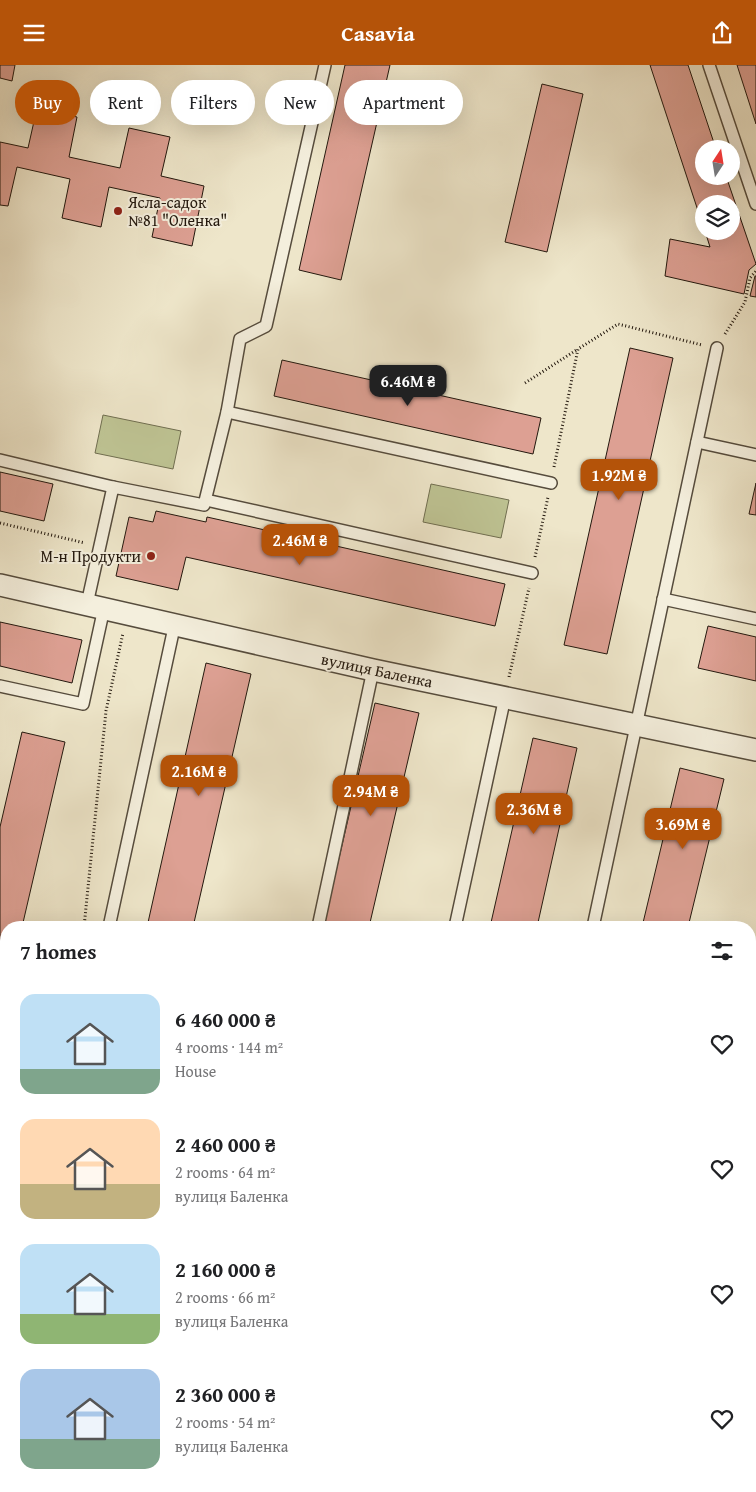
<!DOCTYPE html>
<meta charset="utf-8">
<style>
:root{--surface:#fff;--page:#f2f2f2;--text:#202124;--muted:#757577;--accent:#b45309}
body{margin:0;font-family:"Gentium Book Plus",serif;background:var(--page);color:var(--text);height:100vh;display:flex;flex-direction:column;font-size:19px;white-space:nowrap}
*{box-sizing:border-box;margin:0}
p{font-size:16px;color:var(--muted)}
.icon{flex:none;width:28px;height:28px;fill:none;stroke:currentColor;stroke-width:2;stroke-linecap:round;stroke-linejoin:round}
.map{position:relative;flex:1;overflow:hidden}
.details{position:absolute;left:0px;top:856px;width:756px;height:571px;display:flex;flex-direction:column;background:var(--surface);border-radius:20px 20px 0 0;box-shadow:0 5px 20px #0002}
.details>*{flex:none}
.hud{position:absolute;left:15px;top:15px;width:500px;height:45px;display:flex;gap:10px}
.needle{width:32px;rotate:12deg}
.fabs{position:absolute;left:695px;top:75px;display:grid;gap:10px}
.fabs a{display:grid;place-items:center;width:45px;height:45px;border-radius:50%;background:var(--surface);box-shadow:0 5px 20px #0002;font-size:25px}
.price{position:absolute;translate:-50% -42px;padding:0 11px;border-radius:10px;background:var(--accent);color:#fff;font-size:16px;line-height:32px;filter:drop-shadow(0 1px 2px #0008)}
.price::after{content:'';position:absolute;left:50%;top:30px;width:15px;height:11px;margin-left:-8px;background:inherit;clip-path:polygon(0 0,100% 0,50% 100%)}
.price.selected{background:#222;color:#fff}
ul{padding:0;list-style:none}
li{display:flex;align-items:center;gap:15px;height:125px;padding:0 20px}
li span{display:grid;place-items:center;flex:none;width:140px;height:100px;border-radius:15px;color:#555}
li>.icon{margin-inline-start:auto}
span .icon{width:60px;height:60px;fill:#fffc;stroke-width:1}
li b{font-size:21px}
h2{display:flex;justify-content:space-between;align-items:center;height:60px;padding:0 20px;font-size:21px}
.tag{padding:0 18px;border-radius:22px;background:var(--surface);box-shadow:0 5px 20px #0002;font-size:18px;line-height:45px}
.tag.selected{background:var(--accent);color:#fff}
header{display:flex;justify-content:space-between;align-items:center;height:65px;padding:0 20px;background:var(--accent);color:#fff;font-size:22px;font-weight:800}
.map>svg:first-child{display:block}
.green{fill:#bec393;stroke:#706e50}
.building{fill:#dda093;stroke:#23180e}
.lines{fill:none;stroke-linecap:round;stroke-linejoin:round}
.lane-casing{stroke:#564c3d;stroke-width:14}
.street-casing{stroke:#564c3d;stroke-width:24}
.secondary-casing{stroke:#23180e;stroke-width:30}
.path{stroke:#23180e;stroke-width:3;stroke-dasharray:1 2.5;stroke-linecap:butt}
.lane{stroke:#f4efdd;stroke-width:11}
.street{stroke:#f4efdd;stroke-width:21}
.secondary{stroke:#f4efdd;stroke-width:28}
.poi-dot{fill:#8f2418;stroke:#f4efdd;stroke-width:2}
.labels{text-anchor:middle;stroke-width:4;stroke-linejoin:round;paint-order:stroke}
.poi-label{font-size:16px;fill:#23180e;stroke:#f4efdd;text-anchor:start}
.street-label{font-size:16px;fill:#23180e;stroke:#f4efdd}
</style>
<header><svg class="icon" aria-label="menu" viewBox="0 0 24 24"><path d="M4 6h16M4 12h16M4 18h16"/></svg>Casavia<svg class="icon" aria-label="share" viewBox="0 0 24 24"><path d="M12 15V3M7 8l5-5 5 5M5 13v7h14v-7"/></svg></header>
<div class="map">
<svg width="756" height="1427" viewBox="0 0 756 1427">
<rect width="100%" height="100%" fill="#eee6ca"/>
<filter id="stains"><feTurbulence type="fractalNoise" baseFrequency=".004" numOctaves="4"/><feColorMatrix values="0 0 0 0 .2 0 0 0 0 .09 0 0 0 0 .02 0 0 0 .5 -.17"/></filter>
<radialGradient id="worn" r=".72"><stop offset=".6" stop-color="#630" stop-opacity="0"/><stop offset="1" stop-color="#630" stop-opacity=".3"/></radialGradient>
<g class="green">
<path d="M103,350L181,366L173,404L95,388Z"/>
<path d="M431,419L509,435L501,473L423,457Z"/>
<path d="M0,1242L6,1246V1336L0,1332Z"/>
</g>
<g class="building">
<path d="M0,0H15L12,16L0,13Z"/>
<path d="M345,0H390L341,215L299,205Z"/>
<path d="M650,0H688L716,84H704V111H726L756,199L749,205L744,229L665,211L670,174L710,182L705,166H731V139H704V164Z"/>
<path d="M737,0H756V59Z"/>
<path d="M542,19L583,29L547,187L505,177Z"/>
<path d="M37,43L77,52L69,92L120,103L129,63L170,72L161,111L204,121L192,181L152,172L160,133L109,122L101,162L62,153L70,114L17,102L8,141L0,140V77L28,83Z"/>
<path d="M755,211H756V232L750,231Z"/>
<path d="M630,283L673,293L607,589L564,580Z"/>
<path d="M282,295L541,353L533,389L274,331Z"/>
<path d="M0,407L53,419L44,456L0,446Z"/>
<path d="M756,418V450L749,449Z"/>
<path d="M156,446L206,457L207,452L505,519L495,561L186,492L178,525L116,511L129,452L153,457Z"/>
<path d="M0,557L82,575L72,618L0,601Z"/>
<path d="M708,561L756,572V616L698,603Z"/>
<path d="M206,598L251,609L193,862H147Z"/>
<path d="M375,638L419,648L369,862H323Z"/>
<path d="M22,667L65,677L22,862H6V877L0,876V762Z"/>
<path d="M533,673L577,683L537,862H490Z"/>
<path d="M680,703L724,714L688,862H642Z"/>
<path d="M756,1091V1207L750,1206V1119Z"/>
<path d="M0,1143L6,1145V1189L0,1187Z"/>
<path d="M402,1421H427L426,1427L401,1426Z"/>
</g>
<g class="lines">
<g class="lane-casing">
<g id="lane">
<path d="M709,0L756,139"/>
<path d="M227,347L551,418"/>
<path d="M697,377L756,390"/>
<path d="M0,395L113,422"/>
<path d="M206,435L532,508"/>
<path d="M663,534L756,554"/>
<path d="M87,539L113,422L204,440L227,347L240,274L266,261L325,0"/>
<path d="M0,621L83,639L104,543"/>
<path d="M109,862L175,558"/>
<path d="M318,862L373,605"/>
<path d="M455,862L505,632"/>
<path d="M593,862L717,283"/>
<path d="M0,910L6,911"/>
<path d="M750,1026L756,999"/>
<path d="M0,1124L6,1125"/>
<path d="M750,1396L756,1397"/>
<path d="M449,1421L476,1427"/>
<path d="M115,1427L119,1421"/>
<path d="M665,1427L666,1421"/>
</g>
</g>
<g class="street-casing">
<g id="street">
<path d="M0,520L373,605L756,685"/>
<path d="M750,1275L756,1272"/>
<path d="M444,1427L449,1421"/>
</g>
</g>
<g class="secondary-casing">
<g id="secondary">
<path d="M0,1341L6,1345"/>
<path d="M143,1421L153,1427"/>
</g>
</g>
<g class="path">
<path d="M725,269L745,237L750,213L756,206"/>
<path d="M525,318L578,284"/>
<path d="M554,402L578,284L618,259L702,280"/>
<path d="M0,458L85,478"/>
<path d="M535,492L548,432"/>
<path d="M509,612L529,523"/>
<path d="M84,862L106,646L123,568"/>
<path d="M0,1236L6,1240"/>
<path d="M0,1396L6,1399"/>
<path d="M46,1421L56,1427"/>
<path d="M210,1421L220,1427"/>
<path d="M326,1421L345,1427"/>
<path d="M250,1427L251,1421"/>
<path d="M337,1427L356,1421"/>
</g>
<use href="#lane" class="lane"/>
<use href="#street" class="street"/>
<use href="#secondary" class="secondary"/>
</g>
<g class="poi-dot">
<circle cx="118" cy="146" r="5"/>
<circle cx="151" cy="491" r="5"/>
</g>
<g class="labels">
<g class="poi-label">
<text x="128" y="143">Ясла-садок<tspan x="128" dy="18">№81 "Оленка"</tspan></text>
<text x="141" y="497" text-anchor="end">М-н Продукти</text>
</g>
<g class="street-label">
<text transform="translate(377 605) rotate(12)" y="6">вулиця Баленка</text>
</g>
</g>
<rect width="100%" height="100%" filter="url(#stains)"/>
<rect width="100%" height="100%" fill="url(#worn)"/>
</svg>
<div class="fabs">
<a><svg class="needle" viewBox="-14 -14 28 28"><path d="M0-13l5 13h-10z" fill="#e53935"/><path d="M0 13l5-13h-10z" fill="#757577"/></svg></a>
<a><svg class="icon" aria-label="layers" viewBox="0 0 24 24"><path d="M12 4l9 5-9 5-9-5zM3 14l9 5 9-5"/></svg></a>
</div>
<b class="price selected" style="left:408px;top:342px">6.46M ₴</b>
<b class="price" style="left:619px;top:436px">1.92M ₴</b>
<b class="price" style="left:300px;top:501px">2.46M ₴</b>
<b class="price" style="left:199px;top:732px">2.16M ₴</b>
<b class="price" style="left:371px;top:752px">2.94M ₴</b>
<b class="price" style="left:534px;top:770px">2.36M ₴</b>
<b class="price" style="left:683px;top:785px">3.69M ₴</b>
<div class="hud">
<a class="tag selected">Buy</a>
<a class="tag">Rent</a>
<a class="tag">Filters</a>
<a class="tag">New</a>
<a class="tag">Apartment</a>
</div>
<section class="details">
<h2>7 homes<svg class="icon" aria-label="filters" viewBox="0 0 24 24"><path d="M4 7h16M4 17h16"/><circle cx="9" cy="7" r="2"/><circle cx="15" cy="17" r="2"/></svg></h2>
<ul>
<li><span style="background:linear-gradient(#bfe0f5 75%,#7fa58c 0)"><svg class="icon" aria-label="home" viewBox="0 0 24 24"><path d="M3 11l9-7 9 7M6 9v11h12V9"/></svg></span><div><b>6 460 000 ₴</b><p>4 rooms · 144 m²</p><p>House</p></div><svg class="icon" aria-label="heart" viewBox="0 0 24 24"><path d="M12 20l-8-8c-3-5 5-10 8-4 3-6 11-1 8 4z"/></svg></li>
<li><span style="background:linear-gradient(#ffd9b3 65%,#c2b280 0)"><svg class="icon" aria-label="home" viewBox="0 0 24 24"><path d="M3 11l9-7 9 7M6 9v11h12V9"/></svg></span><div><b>2 460 000 ₴</b><p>2 rooms · 64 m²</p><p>вулиця Баленка</p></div><svg class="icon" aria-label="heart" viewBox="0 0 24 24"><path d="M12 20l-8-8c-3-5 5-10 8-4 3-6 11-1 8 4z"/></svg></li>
<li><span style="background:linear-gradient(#bfe0f5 70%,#8fb573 0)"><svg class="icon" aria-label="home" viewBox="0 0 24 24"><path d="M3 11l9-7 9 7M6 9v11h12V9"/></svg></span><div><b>2 160 000 ₴</b><p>2 rooms · 66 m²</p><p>вулиця Баленка</p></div><svg class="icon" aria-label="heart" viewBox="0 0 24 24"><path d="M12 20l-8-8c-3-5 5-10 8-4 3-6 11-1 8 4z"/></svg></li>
<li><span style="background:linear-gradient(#a9c7e8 70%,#7fa58c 0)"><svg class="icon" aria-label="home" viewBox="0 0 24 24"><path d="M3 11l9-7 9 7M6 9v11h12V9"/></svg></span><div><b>2 360 000 ₴</b><p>2 rooms · 54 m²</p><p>вулиця Баленка</p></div><svg class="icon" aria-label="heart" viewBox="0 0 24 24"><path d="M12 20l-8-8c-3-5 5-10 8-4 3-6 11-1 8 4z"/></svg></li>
</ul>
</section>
</div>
